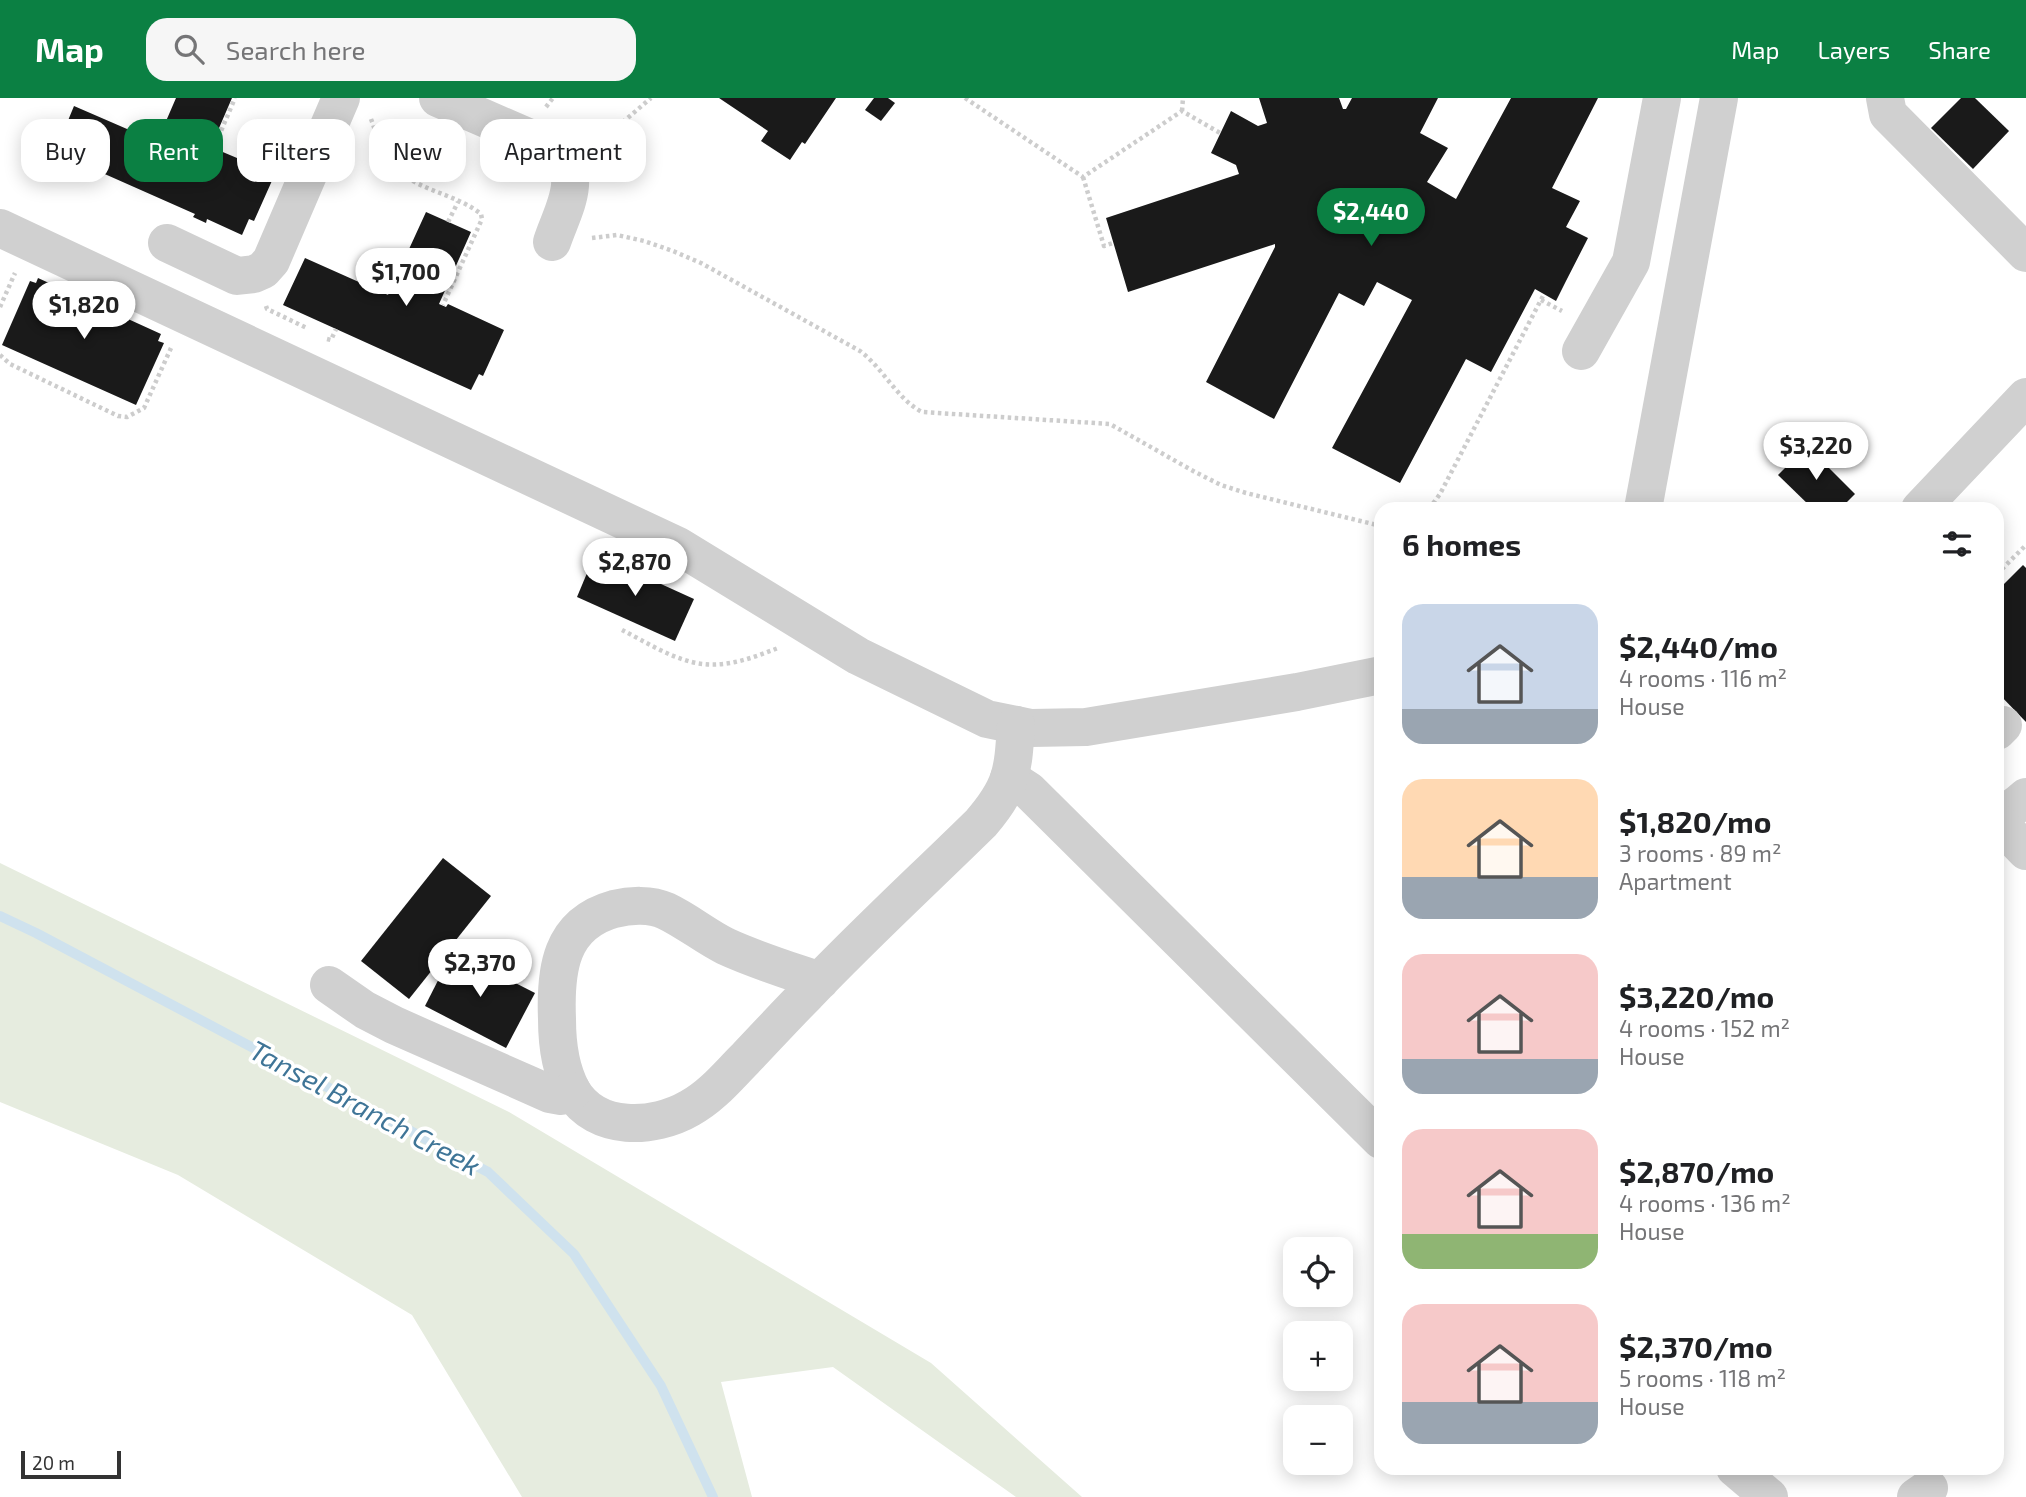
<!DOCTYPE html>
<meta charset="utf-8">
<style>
:root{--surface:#fff;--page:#f6f6f6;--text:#202124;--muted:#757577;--accent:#0b8043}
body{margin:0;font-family:"Exo 2",sans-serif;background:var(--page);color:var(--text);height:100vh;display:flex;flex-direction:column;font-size:26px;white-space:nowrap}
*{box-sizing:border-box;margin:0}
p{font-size:23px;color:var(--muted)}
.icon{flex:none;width:38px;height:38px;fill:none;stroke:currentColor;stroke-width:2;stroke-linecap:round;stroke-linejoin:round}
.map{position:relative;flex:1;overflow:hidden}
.drawer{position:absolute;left:1374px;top:404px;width:630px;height:973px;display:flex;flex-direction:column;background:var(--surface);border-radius:21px;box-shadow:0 4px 18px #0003}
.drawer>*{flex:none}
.banner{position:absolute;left:21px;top:21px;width:665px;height:63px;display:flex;gap:14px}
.buttons{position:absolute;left:1283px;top:1139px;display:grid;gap:14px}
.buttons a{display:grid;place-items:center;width:70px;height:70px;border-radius:14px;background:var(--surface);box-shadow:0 4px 18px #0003;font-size:35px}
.scale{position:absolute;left:21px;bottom:18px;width:100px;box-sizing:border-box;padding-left:7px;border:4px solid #333;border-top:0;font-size:19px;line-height:24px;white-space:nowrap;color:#333;-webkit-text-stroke:5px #fff;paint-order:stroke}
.price{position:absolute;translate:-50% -60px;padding:0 16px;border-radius:24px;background:#fff;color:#222;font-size:23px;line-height:46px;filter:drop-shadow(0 2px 4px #0008)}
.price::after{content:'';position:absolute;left:50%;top:42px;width:21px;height:16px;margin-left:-10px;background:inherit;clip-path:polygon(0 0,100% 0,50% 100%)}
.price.selected{background:var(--accent);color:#fff}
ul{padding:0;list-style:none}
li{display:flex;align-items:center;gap:21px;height:175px;padding:0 28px}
li span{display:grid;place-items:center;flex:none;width:196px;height:140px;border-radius:21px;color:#555}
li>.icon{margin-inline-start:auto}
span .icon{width:84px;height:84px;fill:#fffc;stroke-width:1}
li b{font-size:30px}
h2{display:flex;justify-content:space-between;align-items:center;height:84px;padding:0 28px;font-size:30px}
.chip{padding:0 24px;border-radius:21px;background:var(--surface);box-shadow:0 4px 18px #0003;font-size:24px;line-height:63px}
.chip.selected{background:var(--accent);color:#fff}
header{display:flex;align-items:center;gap:42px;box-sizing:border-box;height:98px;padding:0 35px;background:var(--accent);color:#fff}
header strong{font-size:33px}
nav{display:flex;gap:38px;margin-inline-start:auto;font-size:24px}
.search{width:490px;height:63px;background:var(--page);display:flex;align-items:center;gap:18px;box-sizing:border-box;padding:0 24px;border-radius:21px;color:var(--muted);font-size:26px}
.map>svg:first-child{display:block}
.green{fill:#e6ecdf}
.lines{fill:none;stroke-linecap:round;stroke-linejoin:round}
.stream{stroke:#cfe2ee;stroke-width:10}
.building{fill:#1a1a1a}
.path{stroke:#cdcdcd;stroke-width:4.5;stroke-dasharray:3.5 3.5;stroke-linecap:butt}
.minor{stroke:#d0d0d0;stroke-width:38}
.labels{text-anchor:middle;stroke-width:7;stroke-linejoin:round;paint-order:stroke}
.water-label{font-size:28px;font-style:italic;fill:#3f7597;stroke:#fff}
</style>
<header>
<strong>Map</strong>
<div class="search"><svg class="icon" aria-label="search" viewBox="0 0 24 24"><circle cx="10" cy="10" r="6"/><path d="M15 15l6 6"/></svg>Search here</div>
<nav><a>Map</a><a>Layers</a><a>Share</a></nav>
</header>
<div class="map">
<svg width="2026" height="1399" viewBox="0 0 2026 1399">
<rect width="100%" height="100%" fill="#fff"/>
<path class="green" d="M0,765L509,1014L931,1265L1082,1399H1016L833,1269L721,1284L752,1399H522L412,1217L178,1077L0,1004Z"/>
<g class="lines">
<path class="stream" d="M0,818L36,835L488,1074L574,1156L661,1288L713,1399"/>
</g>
<g class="building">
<path d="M176,0H232L210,51L217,54L218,52L275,76L254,123L249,121L242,137L207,121L206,125L193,119L195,116L55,54L74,8L157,44Z"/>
<path d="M719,0H836L805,46L802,44L790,62L761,43L768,33Z"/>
<path d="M874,0H888L895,5L881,23L865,12Z"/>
<path d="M1259,0H1339L1343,11H1346L1352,0H1438L1420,35L1448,50L1427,84L1456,101L1511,0H1598L1552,90L1580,103L1566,129L1588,140L1566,183L1556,203L1535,191L1491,274L1466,261L1400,385L1332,350L1412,202L1377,184L1364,208L1339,195L1274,321L1206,284L1275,149V146L1128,194L1106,120L1239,76L1236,67L1211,55L1231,13L1258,28L1267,25Z"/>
<path d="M1961,0H1975L2009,33L1973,71L1931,30Z"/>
<path d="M426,114L471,134L439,206L446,209L448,206L504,232L483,278L479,276L471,292L283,207L305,160L388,197Z"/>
<path d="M38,180L161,236L158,243L164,245L136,307L2,247L30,183L36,185Z"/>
<path d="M1807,348L1855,396L1840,411H1813L1778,377Z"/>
<path d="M595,456L694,501L675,543L577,499Z"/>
<path d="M2023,467L2026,470V624L1997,594V493Z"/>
<path d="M443,760L491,798L409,901L361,863Z"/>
<path d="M453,853L535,895L506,950L425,908Z"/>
</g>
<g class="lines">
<g class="path">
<path d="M965,0L1083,79L1182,13L1220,35"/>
<path d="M546,9L553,0"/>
<path d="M1182,13L1183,0"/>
<path d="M371,21C376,34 380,50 388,62C409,92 454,94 481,116L482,121L443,207"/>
<path d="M596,47L651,0"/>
<path d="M213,52L235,0"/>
<path d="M1083,79L1104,148L1113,145"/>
<path d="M448,124L458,104"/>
<path d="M592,140L617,137L644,143L673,153L701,165L860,253C883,270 897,301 922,314L1110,326L1195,374L1221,387L1246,395L1381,428"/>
<path d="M1541,202L1562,213"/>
<path d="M266,208L267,211L307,230"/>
<path d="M0,209L15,175"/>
<path d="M327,241L331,242L336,231"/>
<path d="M0,257L10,266L118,318L127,319L144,310L171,250"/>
<path d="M1429,411L1440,396L1544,196"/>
<path d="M1997,476L2026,447"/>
<path d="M622,532C646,544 675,563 703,566C729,569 755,559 778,550"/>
</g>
<g class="minor">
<path d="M438,0L555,51C585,79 563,111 552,144"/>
<path d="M1885,0L1888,16L2026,155"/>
<path d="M0,130L678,448L858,558L987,621L1031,630L1086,629L1297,594L1381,577"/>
<path d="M167,145L237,178L254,176L263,172L271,163L341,0"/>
<path d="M1581,253L1631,164L1662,0"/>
<path d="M1643,411L1719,0"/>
<path d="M1920,411L2026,299"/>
<path d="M1997,633L2003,627"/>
<path d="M1009,680L1029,693L1381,1042"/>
<path d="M1997,714C2008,715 2018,706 2026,699"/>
<path d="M1997,723L2026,753"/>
<path d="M820,883C788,872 755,862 725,848C705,838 687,823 666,813C651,806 630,807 614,811C560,826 555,872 557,921C557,946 560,971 572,993C596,1034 654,1031 690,1010C712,998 728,978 745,961C766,939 786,917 807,896C863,837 923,782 981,725C1012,689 1013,674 1016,627"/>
<path d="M329,887L365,912L394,927L550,996L561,998L572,993"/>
<path d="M1735,1370L1769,1399"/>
<path d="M1916,1399L1929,1390"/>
</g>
</g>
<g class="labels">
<g class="water-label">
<text transform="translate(365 1010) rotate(28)" y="10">Tansel Branch Creek</text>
</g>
</g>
</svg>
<div class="buttons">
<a><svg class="icon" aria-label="locate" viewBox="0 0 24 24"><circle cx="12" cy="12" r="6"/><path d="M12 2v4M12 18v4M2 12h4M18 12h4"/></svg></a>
<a>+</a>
<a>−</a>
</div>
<div class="scale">20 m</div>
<b class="price selected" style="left:1371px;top:150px">$2,440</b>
<b class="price" style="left:406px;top:210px">$1,700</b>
<b class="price" style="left:84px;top:243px">$1,820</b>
<b class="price" style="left:1816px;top:384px">$3,220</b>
<b class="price" style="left:635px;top:500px">$2,870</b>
<b class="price" style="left:480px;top:901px">$2,370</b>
<div class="banner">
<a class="chip">Buy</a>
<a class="chip selected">Rent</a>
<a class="chip">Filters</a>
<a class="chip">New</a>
<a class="chip">Apartment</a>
</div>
<section class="drawer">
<h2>6 homes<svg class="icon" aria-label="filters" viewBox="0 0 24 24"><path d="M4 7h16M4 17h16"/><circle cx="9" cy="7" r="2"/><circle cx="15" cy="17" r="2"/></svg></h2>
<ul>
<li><span style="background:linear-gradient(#c9d6e8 75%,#9aa5b1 0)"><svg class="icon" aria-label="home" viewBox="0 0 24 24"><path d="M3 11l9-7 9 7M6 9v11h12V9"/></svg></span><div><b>$2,440/mo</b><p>4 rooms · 116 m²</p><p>House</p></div></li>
<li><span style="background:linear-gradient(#ffd9b3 70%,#9aa5b1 0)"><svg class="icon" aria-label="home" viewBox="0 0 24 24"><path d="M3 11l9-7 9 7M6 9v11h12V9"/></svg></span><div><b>$1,820/mo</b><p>3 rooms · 89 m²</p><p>Apartment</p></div></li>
<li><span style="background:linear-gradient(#f6c9c9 75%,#9aa5b1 0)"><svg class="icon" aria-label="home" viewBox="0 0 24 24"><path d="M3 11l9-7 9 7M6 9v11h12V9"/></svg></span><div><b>$3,220/mo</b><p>4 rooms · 152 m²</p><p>House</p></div></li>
<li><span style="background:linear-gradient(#f6c9c9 75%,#8fb573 0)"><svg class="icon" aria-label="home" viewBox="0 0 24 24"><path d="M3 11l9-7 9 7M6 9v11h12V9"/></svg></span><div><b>$2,870/mo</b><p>4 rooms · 136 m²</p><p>House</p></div></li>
<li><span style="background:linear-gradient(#f6c9c9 70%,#9aa5b1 0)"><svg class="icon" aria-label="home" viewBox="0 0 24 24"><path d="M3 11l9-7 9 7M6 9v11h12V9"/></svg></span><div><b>$2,370/mo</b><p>5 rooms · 118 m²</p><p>House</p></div></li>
</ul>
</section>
</div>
